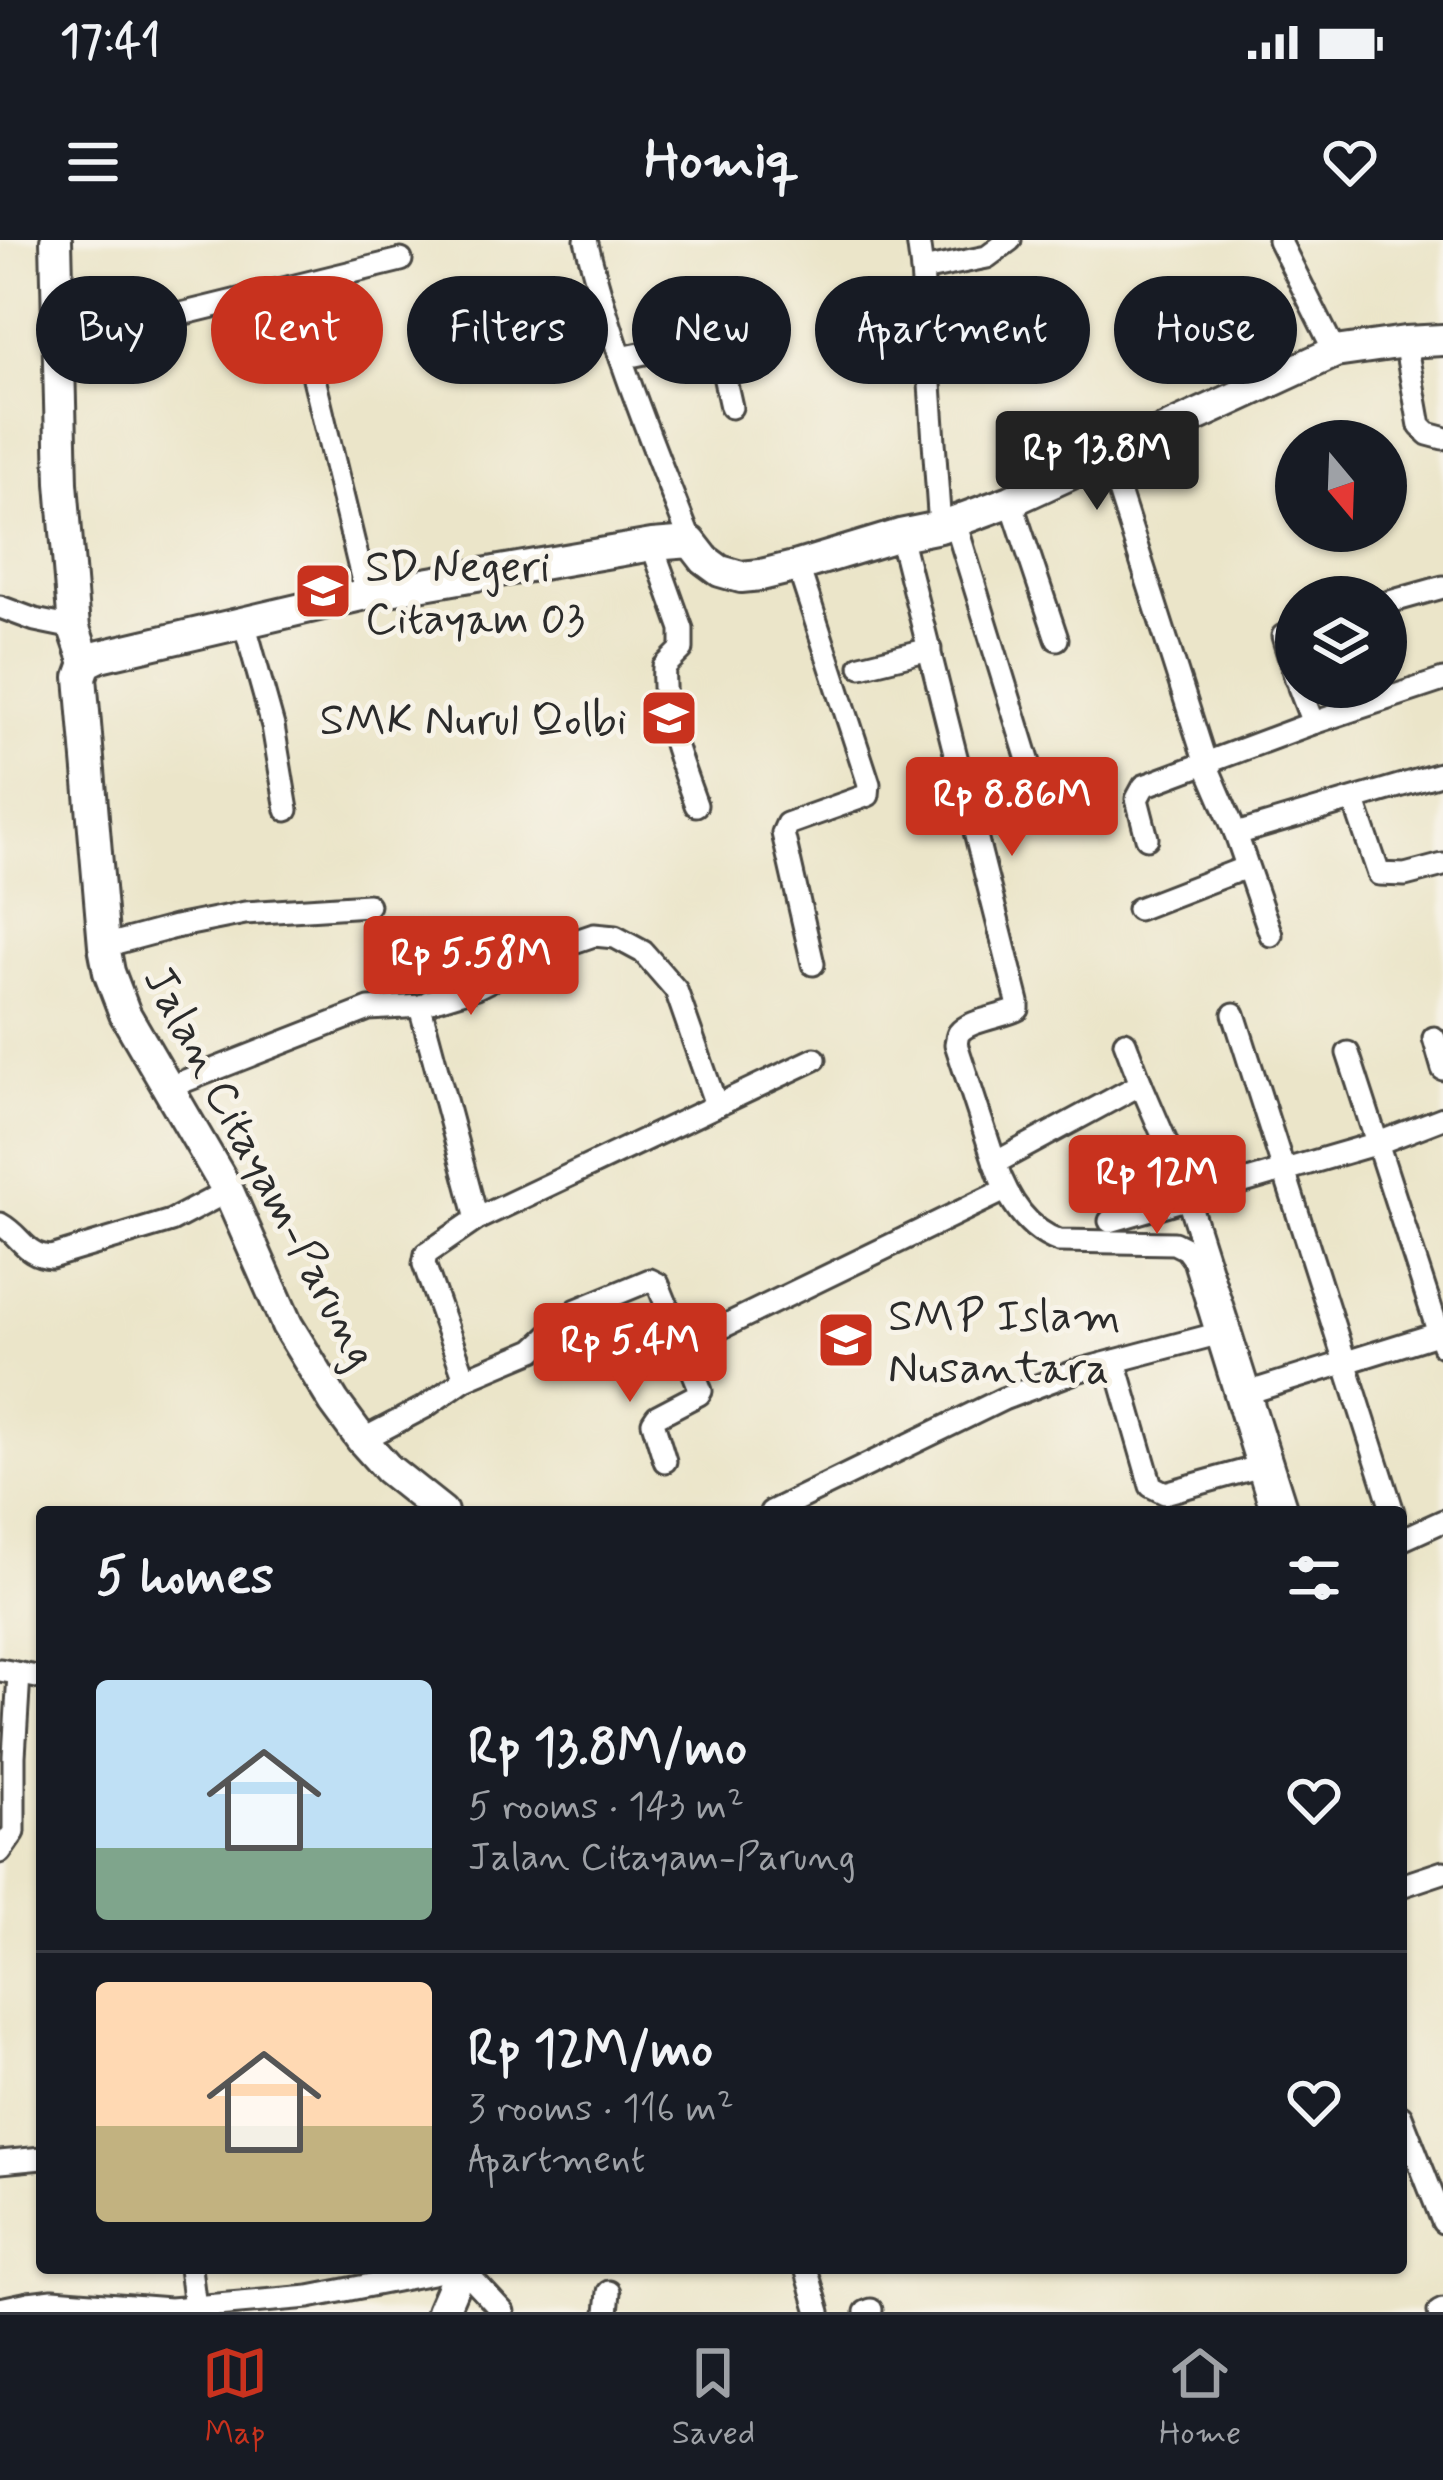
<!DOCTYPE html>
<meta charset="utf-8">
<style>
:root{--surface:#171b24;--page:#242831;--text:#f1f3f6;--muted:#9ea1a6;--line:#363941;--accent:#c8321e}
body{margin:0;font-family:Mynerve,sans-serif;background:var(--page);color:var(--text);height:100vh;display:flex;flex-direction:column;font-size:45px;white-space:nowrap}
*{box-sizing:border-box;margin:0}
p{font-size:39px;color:var(--muted)}
.icon{flex:none;width:66px;height:66px;fill:none;stroke:currentColor;stroke-width:2;stroke-linecap:round;stroke-linejoin:round}
.map{position:relative;flex:1;overflow:hidden}
.details{position:absolute;left:36px;top:1266px;width:1371px;height:768px;display:flex;flex-direction:column;background:var(--surface);border-radius:12px;box-shadow:0 3px 9px #0004}
.details>*{flex:none}
.top-card{position:absolute;left:36px;top:36px;width:1371px;height:108px;display:flex;gap:24px}
.needle{width:78px;rotate:161deg}
.fabs{position:absolute;left:1275px;top:180px;display:grid;gap:24px}
.fabs a{display:grid;place-items:center;width:132px;height:132px;border-radius:50%;background:var(--surface);box-shadow:0 3px 9px #0004;font-size:60px}
.price{position:absolute;translate:-50% -102px;padding:0 27px;border-radius:12px;background:var(--accent);color:#fff;font-size:39px;line-height:78px;filter:drop-shadow(0 3px 6px #0008)}
.price::after{content:'';position:absolute;left:50%;top:72px;width:36px;height:27px;margin-left:-18px;background:inherit;clip-path:polygon(0 0,100% 0,50% 100%)}
.price.on{background:#222;color:#fff}
ul{padding:0;list-style:none}
li{display:flex;align-items:center;gap:36px;height:300px;padding:0 60px}
li+li{border-top:3px solid var(--line)}
li span{display:grid;place-items:center;flex:none;width:336px;height:240px;border-radius:12px;color:#555}
li>.icon{margin-inline-start:auto}
span .icon{width:144px;height:144px;fill:#fffc;stroke-width:1}
li b{font-size:51px}
h2{display:flex;justify-content:space-between;align-items:center;height:144px;padding:0 60px;font-size:51px}
.tag{padding:0 42px;border-radius:54px;background:var(--surface);box-shadow:0 3px 9px #0004;font-size:42px;line-height:108px}
.tag.on{background:var(--accent);color:#fff}
.status{display:flex;justify-content:space-between;align-items:center;height:84px;padding:0 60px;background:var(--surface);direction:ltr}
.status svg{height:33px;fill:currentColor}
header{display:flex;justify-content:space-between;align-items:center;height:156px;padding:0 60px;background:var(--surface);font-size:54px;font-weight:700}
.dock{display:flex;justify-content:space-around;align-items:center;height:168px;border-top:3px solid var(--line);background:var(--surface);font-size:33px;color:var(--muted)}
.dock a{display:grid;justify-items:center;gap:6px}
.dock .on{color:var(--accent)}
.map>svg:first-child{display:block}
.lines{fill:none;stroke-linecap:round;stroke-linejoin:round}
.street-casing{stroke:#484743;stroke-width:27}
.secondary-casing{stroke:#484743;stroke-width:36}
.street{stroke:#fff;stroke-width:21}
.secondary{stroke:#fff;stroke-width:30}
.labels{text-anchor:middle;stroke-width:10;stroke-linejoin:round;paint-order:stroke}
.poi-label{font-size:45px;fill:#2b2b2b;stroke:#f7f3e8;text-anchor:start}
.street-label{font-size:45px;fill:#2b2b2b;stroke:#f7f3e8}
</style>
<div class="status"><b>17:41</b><svg viewBox="0 0 49 12"><path d="M0 12V9h3v3zM5 12V6h3v6zM10 12V3h3v9zM15 12V0h3v12zM26 1h20v11H26zM47 4h2v5h-2z"/></svg></div>
<header><svg class="icon" aria-label="menu" viewBox="0 0 24 24"><path d="M4 6h16M4 12h16M4 18h16"/></svg>Homiq<svg class="icon" aria-label="heart" viewBox="0 0 24 24"><path d="M12 20l-8-8c-3-5 5-10 8-4 3-6 11-1 8 4z"/></svg></header>
<div class="map">
<svg width="1443" height="2072" viewBox="0 0 1443 2072">
<rect width="100%" height="100%" fill="#f7f3e8"/>
<filter id="ink" filterUnits="userSpaceOnUse"><feTurbulence type="fractalNoise" baseFrequency=".00833" numOctaves="2"/><feDisplacementMap in="SourceGraphic" scale="24" xChannelSelector="R" yChannelSelector="G"/><feConvolveMatrix kernelMatrix="1 2 1 2 8 2 1 2 1" color-interpolation-filters="sRGB"/></filter>
<filter id="wash" filterUnits="userSpaceOnUse"><feTurbulence type="fractalNoise" baseFrequency=".004" numOctaves="4" result="noise"/><feDisplacementMap in="SourceGraphic" scale="48" xChannelSelector="R" yChannelSelector="G"/><feGaussianBlur stdDeviation="2.7" result="paint"/><feColorMatrix in="noise" values="0 0 0 0 0 0 0 0 0 0 0 0 0 0 0 0 0 1.4 0 .05"/><feComposite in="paint" operator="in"/></filter>
<g filter="url(#wash)">
<rect width="100%" height="100%" fill="#ebe5c9"/>
</g>
<g filter="url(#ink)">
<g class="lines">
<g class="street-casing">
<g id="street">
<path d="M586,0C611,104 652,203 691,302"/>
<path d="M918,0L922,30L940,287"/>
<path d="M1279,0L1335,112"/>
<path d="M922,30L987,17L1010,0"/>
<path d="M292,47L366,354"/>
<path d="M1405,102L1420,186L1428,194L1443,198"/>
<path d="M59,104L401,20"/>
<path d="M621,118L712,99L717,104L731,167"/>
<path d="M1108,217L1206,524L1236,594L1271,695"/>
<path d="M1011,261L1057,399"/>
<path d="M955,282L1033,536"/>
<path d="M900,295L1018,762V769C1004,777 968,780 959,793C957,796 957,800 956,804L995,923"/>
<path d="M652,305L682,389V409L664,427C661,475 680,520 696,565"/>
<path d="M798,326L869,544L868,555L787,584L783,593L813,724"/>
<path d="M1386,363L1443,347"/>
<path d="M0,367L35,380L74,388"/>
<path d="M244,382L273,486L287,570"/>
<path d="M1296,390L1283,396L1296,439"/>
<path d="M861,426L930,409"/>
<path d="M1299,447L1313,483"/>
<path d="M1354,561L1379,634L1405,635L1443,625"/>
<path d="M1236,594L1443,533"/>
<path d="M1147,598L1137,559L1144,546L1313,483L1443,440"/>
<path d="M1138,669L1247,627"/>
<path d="M104,706L175,687L245,673L368,665"/>
<path d="M1234,774L1393,1272"/>
<path d="M1434,798L1443,829"/>
<path d="M1125,802L1141,844"/>
<path d="M1348,813L1443,1106"/>
<path d="M167,848L369,769L422,766"/>
<path d="M477,979L422,774V766L428,762L477,747L553,709L594,695L615,697L643,712L676,750L716,865"/>
<path d="M1110,981L1378,903L1443,878"/>
<path d="M0,984C22,996 24,1015 51,1017L171,981L228,951"/>
<path d="M1115,1121L1151,1246L1165,1253L1258,1227"/>
<path d="M465,1139L424,1024L426,1014L477,979L815,819"/>
<path d="M1250,1152L1443,1092"/>
<path d="M362,1200L425,1167L465,1139L534,1110L577,1070L650,1040L658,1044L683,1106L1005,950"/>
<path d="M665,1221L653,1182L657,1176L699,1154L701,1151L683,1106"/>
<path d="M771,1272L1003,1159L1077,1131L1217,1094"/>
<path d="M1272,1272L1194,1020L1186,1009L1174,1003L1059,1001C1025,989 1006,955 995,923L1141,844L1181,937L1287,1272"/>
<path d="M1401,1300L1443,1281"/>
<path d="M0,1430L42,1438"/>
<path d="M0,1612L14,1592V1516L19,1434"/>
<path d="M1401,1646L1443,1632"/>
<path d="M1401,1876L1443,1982"/>
<path d="M0,1922L42,1918"/>
<path d="M190,2028L195,2067"/>
<path d="M462,2028L503,2072"/>
<path d="M806,2028L819,2072"/>
<path d="M0,2069L29,2063"/>
<path d="M30,2072L29,2063L53,2060L170,2069L309,2057L458,2028"/>
<path d="M607,2072L609,2052"/>
<path d="M866,2072L871,2070"/>
<path d="M1439,2072L1443,2070"/>
</g>
</g>
<g class="secondary-casing">
<g id="secondary">
<path d="M56,0L62,243L74,388L86,423"/>
<path d="M442,1272L388,1229L362,1200L334,1162L287,1085L228,951L125,774L109,732L104,706L81,437L86,423L100,416L366,354L652,305L691,302L705,320L720,331L741,337L761,335L798,326L900,295L940,287L1011,261L1335,112L1405,102L1443,100"/>
<path d="M442,2072L461,2028"/>
</g>
</g>
<use href="#street" class="street"/>
<use href="#secondary" class="secondary"/>
</g>
</g>
<defs>
<g id="school-square" transform="scale(3)"><rect x="-9" y="-9" width="18" height="18" rx="4" fill="#c8321e" stroke="#f7f3e8"/><path d="M0-5L7-2L0 1L-7-2ZM-4 1L0 2.5L4 1V4Q0 6-4 4Z" fill="#fff"/></g>
</defs>
<g fill-rule="evenodd">
<use href="#school-square" x="323" y="351"/>
<use href="#school-square" x="669" y="478"/>
<use href="#school-square" x="846" y="1100"/>
</g>
<g class="labels">
<g class="poi-label">
<text x="365" y="341">SD Negeri<tspan x="365" dy="52">Citayam 03</tspan></text>
<text x="627" y="494" text-anchor="end">SMK Nurul Qolbi</text>
<text x="888" y="1090">SMP Islam<tspan x="888" dy="52">Nusantara</tspan></text>
</g>
<g class="street-label">
<text transform="translate(262 926) rotate(62)" y="16">Jalan Citayam-Parung</text>
</g>
</g>
</svg>
<div class="fabs">
<a><svg class="needle" viewBox="-14 -14 28 28"><path d="M0-13l5 13h-10z" fill="#e53935"/><path d="M0 13l5-13h-10z" fill="#9ea1a6"/></svg></a>
<a><svg class="icon" aria-label="layers" viewBox="0 0 24 24"><path d="M12 4l9 5-9 5-9-5zM3 14l9 5 9-5"/></svg></a>
</div>
<b class="price on" style="left:1097px;top:273px">Rp 13.8M</b>
<b class="price" style="left:1012px;top:619px">Rp 8.86M</b>
<b class="price" style="left:471px;top:778px">Rp 5.58M</b>
<b class="price" style="left:1157px;top:997px">Rp 12M</b>
<b class="price" style="left:630px;top:1165px">Rp 5.4M</b>
<div class="top-card">
<a class="tag">Buy</a>
<a class="tag on">Rent</a>
<a class="tag">Filters</a>
<a class="tag">New</a>
<a class="tag">Apartment</a>
<a class="tag">House</a>
</div>
<section class="details">
<h2>5 homes<svg class="icon" aria-label="filters" viewBox="0 0 24 24"><path d="M4 7h16M4 17h16"/><circle cx="9" cy="7" r="2"/><circle cx="15" cy="17" r="2"/></svg></h2>
<ul>
<li><span style="background:linear-gradient(#bfe0f5 70%,#7fa58c 0)"><svg class="icon" aria-label="home" viewBox="0 0 24 24"><path d="M3 11l9-7 9 7M6 9v11h12V9"/></svg></span><div><b>Rp 13.8M/mo</b><p>5 rooms · 143 m²</p><p>Jalan Citayam-Parung</p></div><svg class="icon" aria-label="heart" viewBox="0 0 24 24"><path d="M12 20l-8-8c-3-5 5-10 8-4 3-6 11-1 8 4z"/></svg></li>
<li><span style="background:linear-gradient(#ffd9b3 60%,#c2b280 0)"><svg class="icon" aria-label="home" viewBox="0 0 24 24"><path d="M3 11l9-7 9 7M6 9v11h12V9"/></svg></span><div><b>Rp 12M/mo</b><p>3 rooms · 116 m²</p><p>Apartment</p></div><svg class="icon" aria-label="heart" viewBox="0 0 24 24"><path d="M12 20l-8-8c-3-5 5-10 8-4 3-6 11-1 8 4z"/></svg></li>
</ul>
</section>
</div>
<nav class="dock">
<a class="on"><svg class="icon" aria-label="map" viewBox="0 0 24 24"><path d="M3 6l6-2 6 2 6-2v14l-6 2-6-2-6 2zM9 4v14M15 6v14"/></svg>Map</a>
<a><svg class="icon" aria-label="saved" viewBox="0 0 24 24"><path d="M7 4h10v16l-5-4-5 4z"/></svg>Saved</a>
<a><svg class="icon" aria-label="home" viewBox="0 0 24 24"><path d="M3 11l9-7 9 7M6 9v11h12V9"/></svg>Home</a>
</nav>
